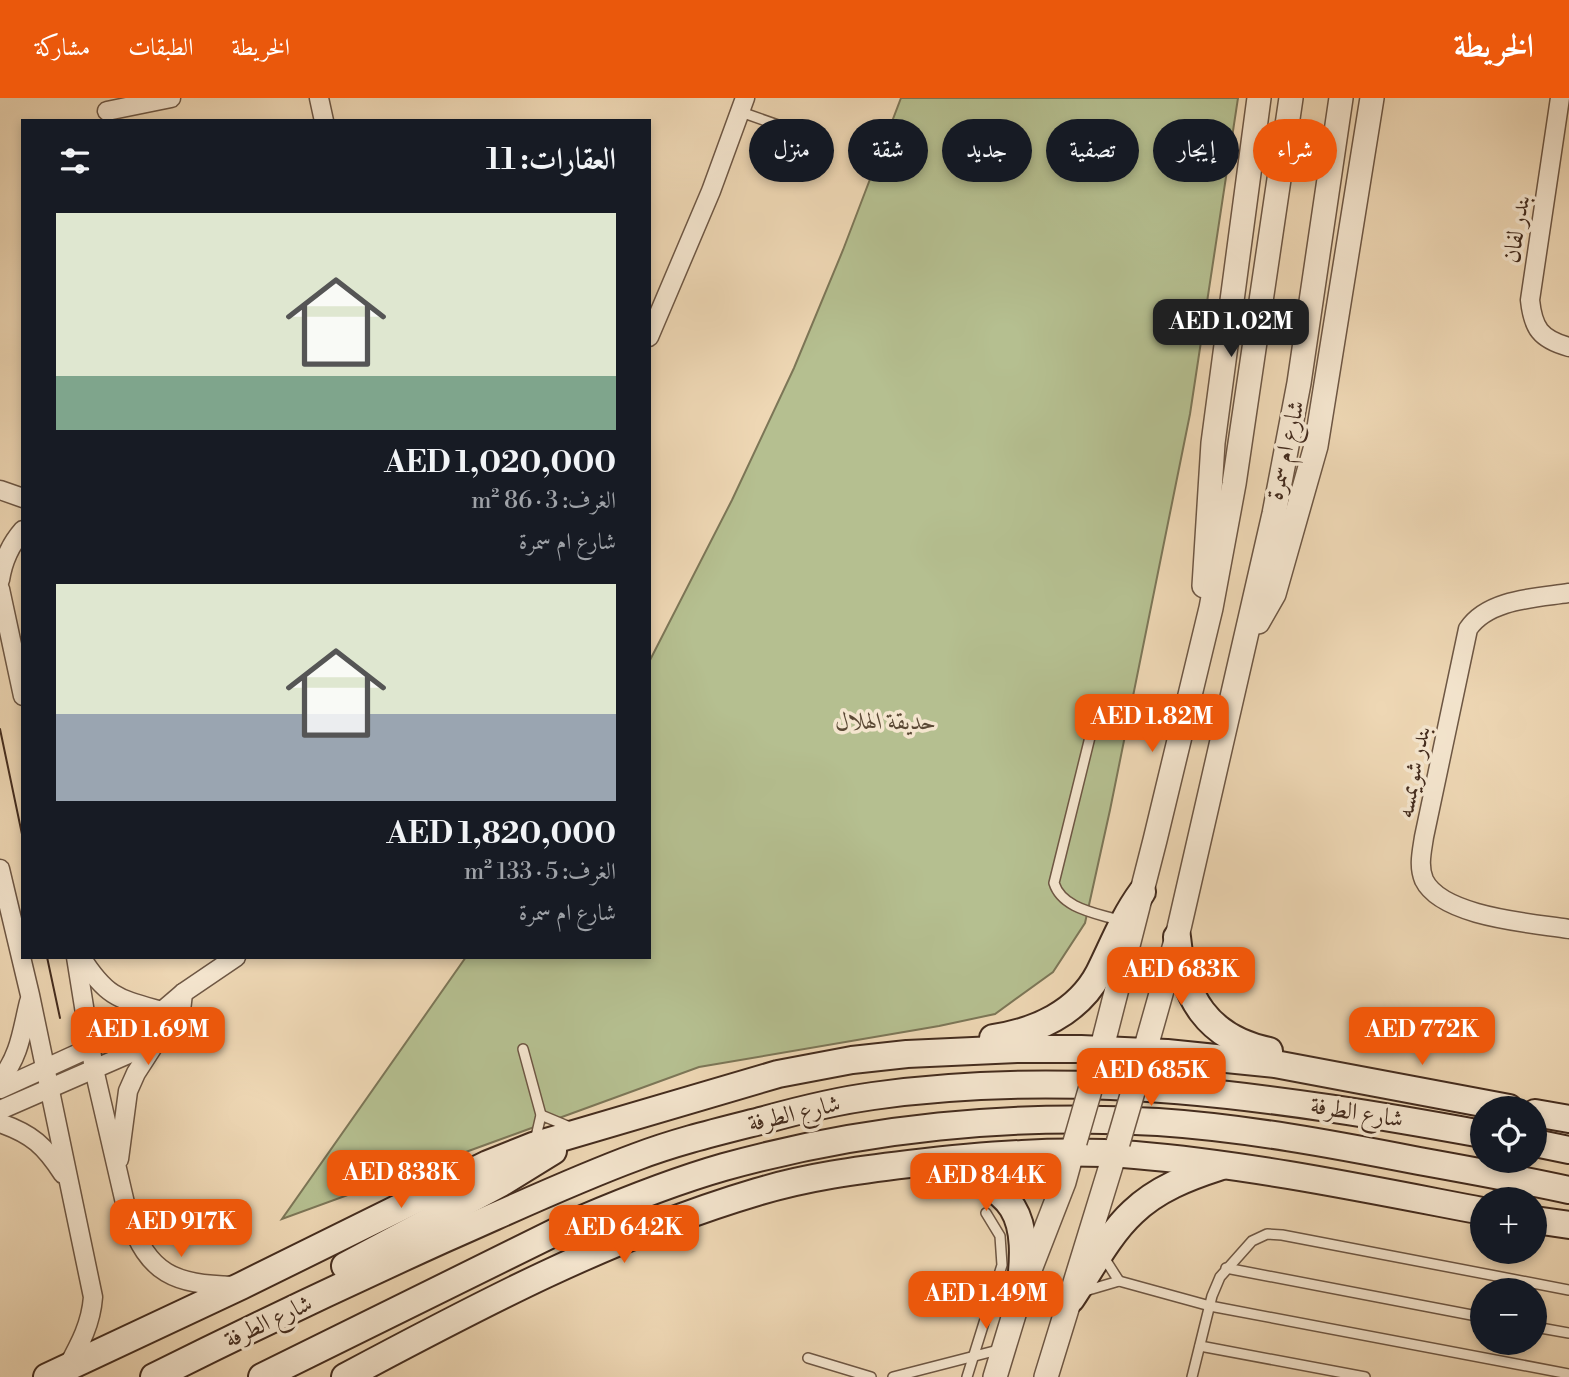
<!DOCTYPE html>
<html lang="ar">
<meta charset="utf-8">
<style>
:root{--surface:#171b24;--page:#242831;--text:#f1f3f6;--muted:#9ea1a6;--accent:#ea580c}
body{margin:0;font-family:"Libre Bodoni",Amiri,serif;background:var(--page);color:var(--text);direction:rtl;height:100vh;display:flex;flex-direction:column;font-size:26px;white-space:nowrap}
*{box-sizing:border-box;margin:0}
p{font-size:23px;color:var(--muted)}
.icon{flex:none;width:38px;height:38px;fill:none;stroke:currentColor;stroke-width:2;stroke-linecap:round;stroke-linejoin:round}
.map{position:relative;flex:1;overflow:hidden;direction:ltr}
.side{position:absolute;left:21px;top:21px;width:630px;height:840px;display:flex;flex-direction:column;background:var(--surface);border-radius:0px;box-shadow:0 4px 10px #0003;direction:rtl}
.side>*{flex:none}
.hud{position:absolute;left:672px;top:21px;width:665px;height:63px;direction:rtl;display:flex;gap:14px}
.buttons{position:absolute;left:1470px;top:998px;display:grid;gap:14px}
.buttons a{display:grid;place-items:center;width:77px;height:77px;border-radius:50%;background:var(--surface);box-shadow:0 4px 10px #0003;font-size:35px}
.price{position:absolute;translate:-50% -60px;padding:0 16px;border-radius:14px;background:var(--accent);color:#fff;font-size:23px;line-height:46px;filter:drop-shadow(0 2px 4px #0008)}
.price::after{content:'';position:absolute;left:50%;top:42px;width:21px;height:16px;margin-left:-10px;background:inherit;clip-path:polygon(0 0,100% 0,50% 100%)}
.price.on{background:#222;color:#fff}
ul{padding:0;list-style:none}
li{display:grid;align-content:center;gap:14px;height:371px;padding:0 35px}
li span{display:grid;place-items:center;height:217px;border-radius:0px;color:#555}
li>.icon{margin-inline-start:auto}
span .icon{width:126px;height:126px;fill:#fffc;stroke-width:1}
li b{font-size:30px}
h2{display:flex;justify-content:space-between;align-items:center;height:84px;padding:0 35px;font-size:30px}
.chip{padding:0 24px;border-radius:32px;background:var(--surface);box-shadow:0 4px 10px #0003;font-size:24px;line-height:63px}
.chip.on{background:var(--accent);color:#fff}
header{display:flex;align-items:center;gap:42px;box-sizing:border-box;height:98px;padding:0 35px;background:var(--accent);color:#fff}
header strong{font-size:33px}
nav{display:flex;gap:38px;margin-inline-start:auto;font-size:24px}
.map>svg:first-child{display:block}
.green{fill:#b5bf90;stroke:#7c7657;stroke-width:2}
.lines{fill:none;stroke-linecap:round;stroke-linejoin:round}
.service-casing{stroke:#6e5744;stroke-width:12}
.minor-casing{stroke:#6e5744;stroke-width:21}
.tertiary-casing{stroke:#6e5744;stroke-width:26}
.secondary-casing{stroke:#442c1e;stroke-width:30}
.service{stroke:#f4e5ce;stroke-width:9}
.minor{stroke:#f4e5ce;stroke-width:18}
.tertiary{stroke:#f4e5ce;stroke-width:23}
.secondary{stroke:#f4e5ce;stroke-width:26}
.tram{stroke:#442c1e;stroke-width:2}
.tertiary-bridge-casing{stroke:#6e5744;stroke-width:26;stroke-linecap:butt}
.tertiary-bridge{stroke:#f4e5ce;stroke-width:23}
.labels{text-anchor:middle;stroke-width:7;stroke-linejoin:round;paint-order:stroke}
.street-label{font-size:24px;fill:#442c1e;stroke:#f4e5ce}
.park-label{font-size:24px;font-style:italic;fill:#5b4935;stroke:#f4e5ce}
</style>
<header>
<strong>الخريطة</strong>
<nav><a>الخريطة</a><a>الطبقات</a><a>مشاركة</a></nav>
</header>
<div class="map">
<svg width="1569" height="1279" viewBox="0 0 1569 1279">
<rect width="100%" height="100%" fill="#eed7b4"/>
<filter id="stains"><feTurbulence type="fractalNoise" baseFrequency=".00286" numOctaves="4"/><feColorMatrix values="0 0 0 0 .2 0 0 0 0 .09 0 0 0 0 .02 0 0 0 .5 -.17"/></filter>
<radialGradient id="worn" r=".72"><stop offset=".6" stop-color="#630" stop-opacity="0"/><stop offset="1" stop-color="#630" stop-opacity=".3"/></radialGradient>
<path class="green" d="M901,0H1238L1190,316L1110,712L1085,825L1053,874L995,916L939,928L699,969L282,1121L466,859H649V564L732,402L794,270L843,152Z"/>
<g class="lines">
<g class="service-casing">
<g id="service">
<path d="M741,14L792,32L802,39V50L793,58L780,54L776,45L772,25"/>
<path d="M1092,631L1054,785C1062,811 1097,815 1121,823"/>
<path d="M523,951L541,1017L535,1043"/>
<path d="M541,1017L572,1030"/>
<path d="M1103,1158L1119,1183"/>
<path d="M1226,1170L1482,1219"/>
<path d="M1085,1193L1119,1183L1210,1208L1569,1276"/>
<path d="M1535,1229L1569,1235"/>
<path d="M1200,1248L1365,1279"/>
<path d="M808,1260L871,1279"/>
<path d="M893,1279L1002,1251"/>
<path d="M967,1279L1002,1167L1000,1138L986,1115"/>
<path d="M1192,1279L1212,1198L1220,1179L1252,1143L1267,1136L1282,1137L1569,1192"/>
</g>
</g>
<g class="minor-casing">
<g id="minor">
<path d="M319,0L324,23"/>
<path d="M1560,0L1530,202C1533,230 1540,241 1569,249"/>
<path d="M107,13L171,0"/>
<path d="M649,239L711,93L745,0"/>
<path d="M0,392L23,400"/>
<path d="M0,482C3,462 10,447 23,432"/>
<path d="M0,491L23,598"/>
<path d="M1569,495C1536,500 1488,501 1468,531L1424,739C1422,753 1418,768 1424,782C1442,819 1532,825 1569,831"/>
<path d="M0,771L30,897L93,1199C91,1226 80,1246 67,1270"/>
<path d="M76,859L94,971L128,1118C149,1177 174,1186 234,1188"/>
<path d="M81,859C107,900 119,901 162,913"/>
<path d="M0,982C20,958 22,932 29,904"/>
<path d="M0,991L90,950L162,913L183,895L236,859"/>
<path d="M0,1012L156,944C181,929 180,922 183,895"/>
<path d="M0,1025C32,1036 45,1048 63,1076"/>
<path d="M119,1061L128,993L136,975L156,944"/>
</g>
</g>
<g class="tertiary-casing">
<g id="tertiary">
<path d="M1204,488L1213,345L1259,0"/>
<path d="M1258,524L1274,496L1316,348L1372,0"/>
<path d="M1099,961L1155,742L1211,510L1234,386L1291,0"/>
<path d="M1142,963L1177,839L1274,416L1299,285L1341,0"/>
<path d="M995,1279L1019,1200L1064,1084L1075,1044"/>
<path d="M1046,1279L1118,1045"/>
</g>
</g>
<g class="secondary-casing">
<g id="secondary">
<path d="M1177,839C1183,899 1207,940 1269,953"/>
<path d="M993,940C1035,934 1078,915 1099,875C1113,847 1123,820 1142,794"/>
<path d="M1535,1015L1569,1021"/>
<path d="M1535,1045L1569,1052"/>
<path d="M932,1070C1019,1087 1031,1116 1019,1200"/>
<path d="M1535,1122L1569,1127"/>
<path d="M345,1168L501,1085L553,1053"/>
<path d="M1071,1201C1090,1173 1108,1137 1133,1114C1157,1091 1188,1079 1219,1069"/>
<path d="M47,1279L241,1188L488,1066L533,1048L778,976L852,962L907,956L1017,951H1081L1167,955L1275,966L1509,1010"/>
<path d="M154,1279C250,1231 347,1185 444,1141C508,1113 571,1083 636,1059C678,1043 721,1033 764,1022C800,1012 836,1003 873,998C1079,969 1279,999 1482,1036"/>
<path d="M262,1279L580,1122C627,1102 675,1083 724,1069C864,1030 1013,1015 1158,1024C1246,1030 1332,1046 1419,1063C1469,1072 1519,1081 1569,1092"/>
<path d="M345,1279C478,1208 612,1137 757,1094C806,1079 858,1072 909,1066C984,1057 1060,1051 1135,1057C1252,1067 1367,1091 1482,1113"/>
</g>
</g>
<use href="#service" class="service"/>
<use href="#minor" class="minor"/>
<use href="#tertiary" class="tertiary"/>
<use href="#secondary" class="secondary"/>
<g class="tram">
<path d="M0,631L23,741"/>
<path d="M47,859L60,920"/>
</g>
<g class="tertiary-bridge-casing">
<g id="tertiary-bridge">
<path d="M1075,1044L1099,961"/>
<path d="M1118,1045L1142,963"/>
</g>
</g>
<use href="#tertiary-bridge" class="tertiary-bridge"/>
</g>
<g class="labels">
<g class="street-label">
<text transform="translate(1516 131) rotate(-81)" y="8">بندر لفان</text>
<text transform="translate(1285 352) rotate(-77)" y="8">شارع ام سمرة</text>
<text transform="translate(1413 674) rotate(-79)" y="8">بندر شويمسه</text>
<text transform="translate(1357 1014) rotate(9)" y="8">شارع الطرفة</text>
<text transform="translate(794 1015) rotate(-13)" y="8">شارع الطرفة</text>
<text transform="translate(268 1223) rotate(-25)" y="8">شارع الطرفة</text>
</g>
<g class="park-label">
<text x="886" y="631">حديقة الهلال</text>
</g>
</g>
<rect width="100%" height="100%" filter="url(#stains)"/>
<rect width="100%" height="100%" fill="url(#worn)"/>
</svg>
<div class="buttons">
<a><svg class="icon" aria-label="locate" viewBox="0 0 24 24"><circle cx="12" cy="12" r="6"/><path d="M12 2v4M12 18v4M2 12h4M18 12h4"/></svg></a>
<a>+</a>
<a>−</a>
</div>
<b class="price on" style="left:1231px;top:261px">AED 1.02M</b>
<b class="price" style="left:1152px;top:656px">AED 1.82M</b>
<b class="price" style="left:1181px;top:909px">AED 683K</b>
<b class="price" style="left:148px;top:969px">AED 1.69M</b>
<b class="price" style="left:1422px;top:969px">AED 772K</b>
<b class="price" style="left:1151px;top:1010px">AED 685K</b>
<b class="price" style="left:401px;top:1112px">AED 838K</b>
<b class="price" style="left:986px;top:1115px">AED 844K</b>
<b class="price" style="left:181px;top:1161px">AED 917K</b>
<b class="price" style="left:624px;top:1167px">AED 642K</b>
<b class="price" style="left:986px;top:1233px">AED 1.49M</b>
<div class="hud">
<a class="chip on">شراء</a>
<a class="chip">إيجار</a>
<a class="chip">تصفية</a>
<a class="chip">جديد</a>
<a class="chip">شقة</a>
<a class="chip">منزل</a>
</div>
<section class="side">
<h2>العقارات: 11<svg class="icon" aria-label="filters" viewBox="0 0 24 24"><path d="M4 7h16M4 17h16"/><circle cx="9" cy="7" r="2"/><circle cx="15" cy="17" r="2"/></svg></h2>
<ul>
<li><span style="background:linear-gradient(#dfe7d0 75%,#7fa58c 0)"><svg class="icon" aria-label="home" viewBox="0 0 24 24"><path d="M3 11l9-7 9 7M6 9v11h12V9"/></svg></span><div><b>AED 1,020,000</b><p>الغرف: 3 · 86 m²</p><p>شارع ام سمرة</p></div></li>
<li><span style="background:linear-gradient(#dfe7d0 60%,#9aa5b1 0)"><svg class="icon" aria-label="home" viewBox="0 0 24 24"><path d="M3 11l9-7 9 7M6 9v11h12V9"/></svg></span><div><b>AED 1,820,000</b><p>الغرف: 5 · 133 m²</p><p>شارع ام سمرة</p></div></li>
</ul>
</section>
</div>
